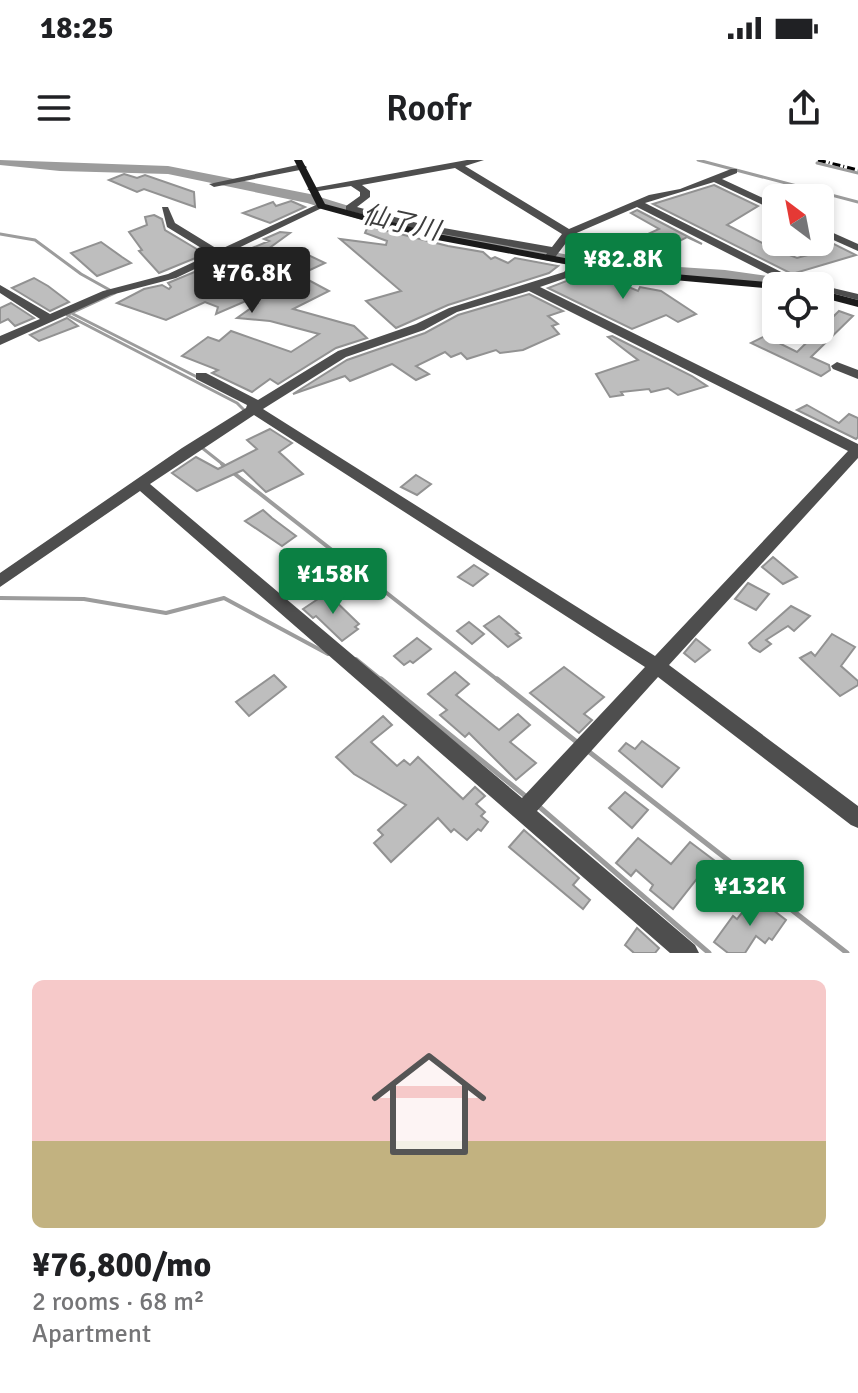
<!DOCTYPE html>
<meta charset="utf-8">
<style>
:root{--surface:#fff;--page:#f2f2f2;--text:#202124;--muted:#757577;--line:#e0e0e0;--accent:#0b8043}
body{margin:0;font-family:Signika,"Noto Sans JP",sans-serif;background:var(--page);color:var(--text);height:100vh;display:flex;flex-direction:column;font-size:30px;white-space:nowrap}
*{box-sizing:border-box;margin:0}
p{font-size:26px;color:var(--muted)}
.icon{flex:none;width:44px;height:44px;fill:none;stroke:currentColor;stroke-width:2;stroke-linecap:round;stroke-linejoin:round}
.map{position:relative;height:793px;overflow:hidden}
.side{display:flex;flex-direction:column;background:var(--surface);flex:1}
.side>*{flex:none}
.needle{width:52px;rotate:328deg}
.tools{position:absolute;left:762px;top:24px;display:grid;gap:16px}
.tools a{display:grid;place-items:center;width:72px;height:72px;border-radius:12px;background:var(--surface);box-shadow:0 4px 12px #0003;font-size:40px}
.price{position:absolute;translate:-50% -68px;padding:0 18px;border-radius:8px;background:var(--accent);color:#fff;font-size:26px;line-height:52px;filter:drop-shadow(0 2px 4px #0008)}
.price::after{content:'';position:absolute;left:50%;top:48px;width:24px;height:18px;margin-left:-12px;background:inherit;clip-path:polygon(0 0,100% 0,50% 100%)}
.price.on{background:#222;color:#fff}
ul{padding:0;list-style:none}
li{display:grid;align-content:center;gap:16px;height:424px;padding:0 32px}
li+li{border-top:2px solid var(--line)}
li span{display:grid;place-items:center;height:248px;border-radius:12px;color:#555}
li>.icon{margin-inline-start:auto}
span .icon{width:144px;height:144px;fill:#fffc;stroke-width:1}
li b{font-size:34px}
.status{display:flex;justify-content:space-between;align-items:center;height:56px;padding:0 40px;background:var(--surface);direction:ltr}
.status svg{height:22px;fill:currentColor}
header{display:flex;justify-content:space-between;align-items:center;height:104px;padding:0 32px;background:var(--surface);font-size:36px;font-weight:600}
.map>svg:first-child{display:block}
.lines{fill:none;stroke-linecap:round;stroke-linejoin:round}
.stream-far2{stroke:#9c9c9c;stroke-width:3}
.stream-far1{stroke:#9c9c9c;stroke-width:4}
.stream{stroke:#9c9c9c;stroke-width:5}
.river{fill:#9c9c9c;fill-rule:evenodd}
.building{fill:#bebebe;stroke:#929292;stroke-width:2}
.minor{fill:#4e4e4e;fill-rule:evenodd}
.secondary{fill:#1b1b1b;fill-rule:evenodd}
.rail{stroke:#000;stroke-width:3;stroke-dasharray:8 3 1 3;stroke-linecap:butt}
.labels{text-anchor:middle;stroke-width:8;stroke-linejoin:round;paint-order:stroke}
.far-water-label{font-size:26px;font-style:italic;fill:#3d3d3d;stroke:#fff}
</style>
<div class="status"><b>18:25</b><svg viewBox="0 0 49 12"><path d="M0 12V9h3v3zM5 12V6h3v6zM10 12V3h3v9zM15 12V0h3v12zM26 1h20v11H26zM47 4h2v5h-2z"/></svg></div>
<header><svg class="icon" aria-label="menu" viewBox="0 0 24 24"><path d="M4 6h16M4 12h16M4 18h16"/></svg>Roofr<svg class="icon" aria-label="share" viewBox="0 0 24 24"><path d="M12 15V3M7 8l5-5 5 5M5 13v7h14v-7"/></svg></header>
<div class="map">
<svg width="858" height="793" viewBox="0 0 858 793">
<rect width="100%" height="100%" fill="#fff"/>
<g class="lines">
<g class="stream-far2">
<path d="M698,0L858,42"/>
<path d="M817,3L858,13"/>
<path d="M0,74L35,80L81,114L115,133L67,155L237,243L245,251"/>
<path d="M73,154L199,218"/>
<path d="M201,287L225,306"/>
</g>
<g class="stream-far1">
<path d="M222,304L499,521"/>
<path d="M0,438L84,439L166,453L224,438L328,494"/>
<path d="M356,499L383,521"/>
</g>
<g class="stream">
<path d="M381,519L529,639"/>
<path d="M497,519L578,583"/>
<path d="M588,591L847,793"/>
<path d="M536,644L709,793"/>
</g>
<path class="river" d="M0,0L168,6L310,34L391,59L603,102L725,110L802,121L811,126L776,128L725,120L603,112L388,68L307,43L168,14L60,11L0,5Z"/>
</g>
<g class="building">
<path d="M124,14L137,18L145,15L194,32L195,47L144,29L137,32L109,20Z"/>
<path d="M714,25L758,46L727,65L774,89L797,98L819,92L811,82H820V77L856,95L792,114L653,44Z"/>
<path d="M291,41L305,47L270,63L243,53L273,42L276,46Z"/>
<path d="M637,50L702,84L687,77L656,93L643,87L658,79L648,74L659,69L631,53Z"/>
<path d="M154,55L162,59L165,70L205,94L159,113L139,91L142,90L129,72L147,65L145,57Z"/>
<path d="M368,66L448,86L483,92L491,99L495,97L508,103L515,98L558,106L549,113L448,145L396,168L366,141L401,131L340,79L386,85L387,81L365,73Z"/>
<path d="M280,72L290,73L224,121L304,93L325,103L299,115L329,131L293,149L354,166L367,178L336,188L278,224L270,219L252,232L212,213L218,210L182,196L208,177L219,181L231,171L291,192L319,174L270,161L237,158L258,143L255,137L216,154L218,147L205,142L166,160L117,143L144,129L162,125L169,129L171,127L168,123L269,81L264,79Z"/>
<path d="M101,82L122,97L131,103L97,116L71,93Z"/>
<path d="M582,115L606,124L617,122L638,131L640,127L661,131L696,154L678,162L666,155L632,169L548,128Z"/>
<path d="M34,118L48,126L69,142L50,151L12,128Z"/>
<path d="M529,134L563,151L548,156L558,164L552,166L559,174L523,190L500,193L496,190L467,199L461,193L451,197L445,192L416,206L429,214L416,220L392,204L350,221L345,216L293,234L347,200L425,173L458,155Z"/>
<path d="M11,143L34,158L15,166L8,159L0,163V148Z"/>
<path d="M839,151L853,156L811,197L829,205L830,210L821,216L751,183L765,176L797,192Z"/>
<path d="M67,158L78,166L39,181L30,175Z"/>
<path d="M612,176L692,216L707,226L678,235L668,228L651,232L649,229L621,232L623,235L610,237L596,214L638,200L608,177Z"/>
<path d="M807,245L839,263L849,254L858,258V277L856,279L797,250Z"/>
<path d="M270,269L292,283L279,292L303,314L266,332L243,310L197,331L172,313L196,297L218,309L257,289L247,280Z"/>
<path d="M416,315L431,324L417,335L401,327Z"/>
<path d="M263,350L272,358L296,376L282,386L245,361Z"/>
<path d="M773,397L797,417L783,424L762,407Z"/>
<path d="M474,405L488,414L473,426L458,417Z"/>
<path d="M748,423L769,434L756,450L735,439Z"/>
<path d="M327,433L359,464L355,467L358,469L342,481L316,456L313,458L303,449Z"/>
<path d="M791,446L810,456L794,471L788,466L766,480L771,484L760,492L753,488L749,483Z"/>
<path d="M499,456L519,473L516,474L521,478L508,487L484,466Z"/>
<path d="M469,462L484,474L472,484L457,471Z"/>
<path d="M832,474L855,487L841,506L858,521V525L840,536L800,498L811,492L815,496Z"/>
<path d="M417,478L431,489L413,503L410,501L404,505L394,496Z"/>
<path d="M696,479L710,490L695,502L684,493Z"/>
<path d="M564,507L604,537L584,554L592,560L579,573L530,533Z"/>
<path d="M455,512L469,524L456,535L499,570L518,554L530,565L510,582L536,603L516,620L469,573L465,577L440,555L447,550L428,534Z"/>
<path d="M274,515L286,527L249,556L236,542Z"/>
<path d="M383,556L392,565L371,582L397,606L404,600L410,605L418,597L463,639L475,627L485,636L476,644L485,652L481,656L488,662L481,671L478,669L467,680L454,669L451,672L438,658L391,702L374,683L383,675L378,670L406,645L354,614L336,597Z"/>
<path d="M642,581L679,608L662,627L619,591L626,583L635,589Z"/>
<path d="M625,632L648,650L632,668L609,648Z"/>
<path d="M524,670L579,718L573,725L590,740L583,749L509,687Z"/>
<path d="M638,678L671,704L690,682L727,710L710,731L696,720L673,749L650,730L653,725L636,710L631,716L616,703Z"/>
<path d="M755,736L786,760L772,780L769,778L765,783L756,776L745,793H728L714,782L733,756L737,759Z"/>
<path d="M637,768L659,788L655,793H634L625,785Z"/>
</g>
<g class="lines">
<g class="minor">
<path d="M467,0H484L465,6L569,69L649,35L680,29L731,9H737V13L722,19L776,44V51L714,22L645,43L795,119L858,134V140L820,130V126L788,124L637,47L572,75L553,100L549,101L544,98L547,93L420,70L346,50V46L360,36V32L351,26L312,32L307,29ZM455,8L562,74L552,87L421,64L357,47L370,37V31L362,25Z"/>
<path d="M302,4L307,7L305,9L214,27L209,24Z"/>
<path d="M318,44L326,46L176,118L111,135L0,185V176L40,159L0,133V125L50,154L103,131L168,114L211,94L167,67L162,47H168L175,63L219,90Z"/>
<path d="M820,67L858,84V91L820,74Z"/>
<path d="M573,101L582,103L572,116L540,127L858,284V298L669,505L858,646V668L851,665L658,517L537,651L695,785L699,793H670L140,331L0,427V413L182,288L246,248L247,245L196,219V213H206L258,240L338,191L416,164L449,148L564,112ZM529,131L848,291L655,496L263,249L346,197L424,170L457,152ZM254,255L645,507L522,638L150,324Z"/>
<path d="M837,202L858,210V219L833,209L831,206Z"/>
</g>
<g class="secondary">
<path d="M294,0H302L325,44L433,73L628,110L779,123L785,126H776V129L628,116L432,79L318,48Z"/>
<path d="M820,130L858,140V147L820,137Z"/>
</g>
<path class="rail" d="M818,0L858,10"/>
</g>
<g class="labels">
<g class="far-water-label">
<text transform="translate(401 62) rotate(13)" y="9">仙了川</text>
</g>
</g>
</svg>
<div class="tools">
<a><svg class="needle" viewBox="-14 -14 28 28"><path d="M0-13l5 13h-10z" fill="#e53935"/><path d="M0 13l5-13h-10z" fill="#757577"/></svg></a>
<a><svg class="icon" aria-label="locate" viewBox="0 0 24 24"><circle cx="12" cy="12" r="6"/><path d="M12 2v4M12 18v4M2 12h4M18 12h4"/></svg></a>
</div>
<b class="price" style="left:623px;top:141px">¥82.8K</b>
<b class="price on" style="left:252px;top:155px">¥76.8K</b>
<b class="price" style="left:333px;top:456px">¥158K</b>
<b class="price" style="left:750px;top:768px">¥132K</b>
</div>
<section class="side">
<ul>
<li><span style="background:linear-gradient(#f6c9c9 65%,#c2b280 0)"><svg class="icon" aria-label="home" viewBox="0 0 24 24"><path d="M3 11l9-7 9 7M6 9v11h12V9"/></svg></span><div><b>¥76,800/mo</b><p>2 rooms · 68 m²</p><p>Apartment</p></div></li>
</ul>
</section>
